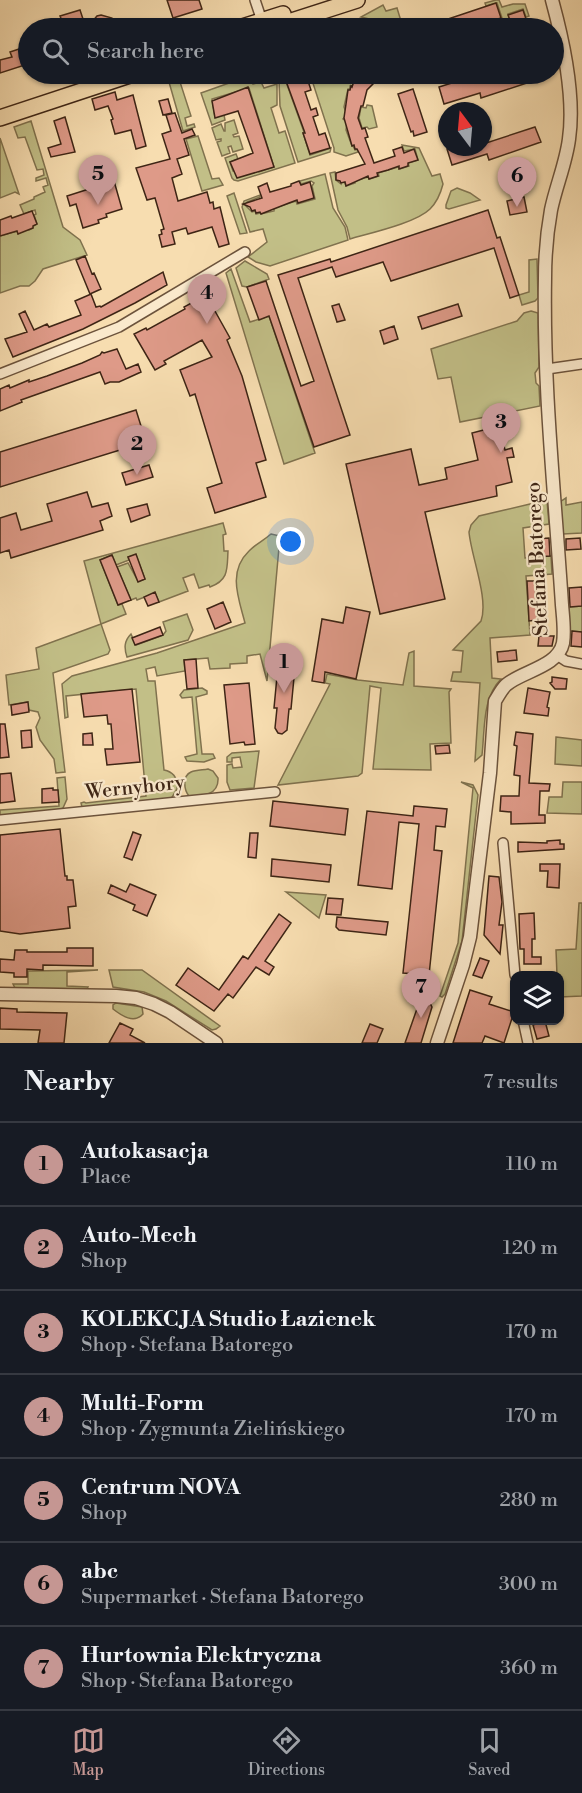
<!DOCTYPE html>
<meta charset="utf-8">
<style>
:root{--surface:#171b24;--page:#20242c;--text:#f1f3f6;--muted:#9ea1a6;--line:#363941;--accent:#c59692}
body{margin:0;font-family:"Libre Bodoni",serif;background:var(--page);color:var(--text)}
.controls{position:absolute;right:18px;bottom:18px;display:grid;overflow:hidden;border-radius:12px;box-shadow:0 2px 4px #0004}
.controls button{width:54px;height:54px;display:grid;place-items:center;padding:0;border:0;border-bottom:2px solid var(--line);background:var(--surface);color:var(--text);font:30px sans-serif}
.compass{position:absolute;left:438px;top:102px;width:54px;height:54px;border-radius:50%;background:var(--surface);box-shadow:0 2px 4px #0004;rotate:344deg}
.you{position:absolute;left:291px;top:542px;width:21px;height:21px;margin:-15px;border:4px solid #fff;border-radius:50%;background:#1a73e8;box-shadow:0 0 0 9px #1a73e833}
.badge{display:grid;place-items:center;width:39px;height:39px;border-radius:50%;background:var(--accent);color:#111;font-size:20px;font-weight:700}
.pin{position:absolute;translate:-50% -50px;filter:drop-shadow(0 2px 3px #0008)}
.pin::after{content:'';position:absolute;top:32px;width:21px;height:18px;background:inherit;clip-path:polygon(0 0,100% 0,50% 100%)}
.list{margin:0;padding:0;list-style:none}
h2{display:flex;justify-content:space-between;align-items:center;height:78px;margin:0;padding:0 24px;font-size:26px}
h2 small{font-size:20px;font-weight:400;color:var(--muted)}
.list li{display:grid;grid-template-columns:39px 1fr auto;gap:18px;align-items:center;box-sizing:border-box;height:84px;padding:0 24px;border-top:2px solid var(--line)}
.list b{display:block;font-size:22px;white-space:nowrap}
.list p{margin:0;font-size:20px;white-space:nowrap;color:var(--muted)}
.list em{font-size:20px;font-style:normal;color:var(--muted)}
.icon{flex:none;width:33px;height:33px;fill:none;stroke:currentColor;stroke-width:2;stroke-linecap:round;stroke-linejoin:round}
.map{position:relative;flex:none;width:582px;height:1043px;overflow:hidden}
.search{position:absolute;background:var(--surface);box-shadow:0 2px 4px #0004;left:18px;right:18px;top:18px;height:66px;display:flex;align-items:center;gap:15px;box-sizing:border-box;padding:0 21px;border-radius:33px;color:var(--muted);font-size:22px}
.sheet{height:666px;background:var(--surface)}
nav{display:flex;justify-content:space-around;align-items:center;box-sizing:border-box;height:84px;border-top:2px solid var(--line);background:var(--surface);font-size:16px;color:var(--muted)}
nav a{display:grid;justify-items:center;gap:3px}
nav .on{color:var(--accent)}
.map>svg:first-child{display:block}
.green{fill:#c2bf87;stroke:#80724e;stroke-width:1.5}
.building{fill:#de9a88;stroke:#3e2515;stroke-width:1.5}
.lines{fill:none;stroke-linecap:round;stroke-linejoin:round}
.minor-casing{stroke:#6c533c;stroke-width:12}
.tertiary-casing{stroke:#6c533c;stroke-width:15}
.trunk-casing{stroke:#3e2515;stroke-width:18}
.minor{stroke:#fae9cc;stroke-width:9}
.tertiary{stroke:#fae9cc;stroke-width:12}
.trunk{stroke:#f7ddb0;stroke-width:15}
.labels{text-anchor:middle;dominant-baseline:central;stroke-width:4.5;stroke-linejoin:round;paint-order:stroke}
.street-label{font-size:20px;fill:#3e2515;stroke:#fae9cc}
</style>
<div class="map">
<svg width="582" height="1043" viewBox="0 0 582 1043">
<rect width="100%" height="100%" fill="#f7ddb0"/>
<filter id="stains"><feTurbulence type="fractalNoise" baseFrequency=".00333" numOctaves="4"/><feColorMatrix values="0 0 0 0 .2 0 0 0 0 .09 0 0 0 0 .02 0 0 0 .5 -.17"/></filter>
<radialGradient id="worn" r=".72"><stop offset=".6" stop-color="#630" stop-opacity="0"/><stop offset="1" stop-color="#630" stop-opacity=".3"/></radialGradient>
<!-- green -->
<path class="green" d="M 496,0 L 499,0 L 502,7 L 513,4 L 525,4 L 529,16 L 526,17 L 523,9 L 508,14 L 513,28 L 461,28 L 468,26 L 469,28 L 494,18 L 495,20 L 502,18 L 497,3 L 486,6 L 485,3 Z
M 383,5 L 386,11 L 397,8 L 401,21 L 381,28 L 379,27 L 377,21 L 361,17 Z
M 172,74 L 188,74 L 186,79 L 180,82 L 191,116 L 185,118 L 187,126 L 194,124 L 195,127 L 183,131 L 167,75 Z
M 245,74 L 249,74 L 253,84 L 261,82 L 264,88 L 277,84 L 277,105 L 271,108 L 279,133 L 285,131 L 295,163 L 238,181 L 234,180 L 232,178 L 225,158 L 236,154 L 238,159 L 230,162 L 233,171 L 258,171 L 259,172 L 274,167 L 249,88 L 212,99 L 215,117 L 224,115 L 225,120 L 212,125 L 201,93 L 246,77 Z
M 295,74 L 306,74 L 286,82 L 304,132 L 303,133 L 310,155 L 331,148 L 330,152 L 298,162 L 280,106 L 279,80 Z
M 310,74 L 359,74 L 360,75 L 358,78 L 354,78 L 353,86 L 350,86 L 350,89 L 348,89 L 344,107 L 347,115 L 343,119 L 347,122 L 346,130 L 352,146 L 353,146 L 355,150 L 357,149 L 358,152 L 346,156 L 334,152 L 334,148 Z
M 367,105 L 372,106 L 377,127 L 369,129 L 367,127 L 362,128 L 359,118 L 361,107 L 366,108 Z
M 234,120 L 238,133 L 233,135 L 234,137 L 239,136 L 243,149 L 233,152 L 231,146 L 228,147 L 230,153 L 222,156 L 217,142 L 221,141 L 221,139 L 216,140 L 212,128 L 221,124 L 224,131 L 225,131 L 225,123 Z
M 31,121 L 63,227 L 80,240 L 87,255 L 43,269 L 35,281 L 29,286 L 20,286 L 0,293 L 0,236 L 17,231 L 18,234 L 28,228 L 29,230 L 33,228 L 33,226 L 37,224 L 34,215 L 36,214 L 35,210 L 24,214 L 20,205 L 34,199 L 34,197 L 45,192 L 43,187 L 48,185 L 46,178 L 36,181 L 36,178 L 44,175 L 43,169 L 37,170 L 25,137 L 18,138 L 14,127 Z
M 198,136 L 212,179 L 219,178 L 223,185 L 202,191 L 186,139 Z
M 0,138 L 19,194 L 15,192 L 0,198 Z
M 402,145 L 419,148 L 432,176 L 440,174 L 443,184 C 441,192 436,203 430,209 C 416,223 370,233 350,239 L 347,227 L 338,210 L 330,173 L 335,172 L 336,180 L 341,184 L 341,181 L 344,180 L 346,186 L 355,183 L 354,179 L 358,180 L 368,177 L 369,179 L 379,176 L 378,173 L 398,167 L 400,169 L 409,166 L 408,163 L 418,160 L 415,149 L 404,151 Z
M 325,174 L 333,208 L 345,227 L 348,240 L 270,266 L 256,262 L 248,257 L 267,242 L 263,229 L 250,232 L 242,207 L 244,201 L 260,195 L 260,197 L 247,202 L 246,206 L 252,212 L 255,211 L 256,214 L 260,213 L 261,214 L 274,211 L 274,208 L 296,201 L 297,204 L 315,199 L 312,186 L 314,183 L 311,181 L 301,184 L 300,181 Z
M 457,188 L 470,193 L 480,200 L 449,209 L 446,208 L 446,205 L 451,191 Z
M 234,193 L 247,233 L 240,234 L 227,196 Z
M 537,259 L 538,298 L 535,301 L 522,305 L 519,295 L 529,292 L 529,260 Z
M 245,261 L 267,274 L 269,279 L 247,287 L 242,286 L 236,268 Z
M 231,269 L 250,322 L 269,316 L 315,453 L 284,464 L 226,273 Z
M 531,311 L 538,313 L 539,367 L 535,373 L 536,383 L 539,386 L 540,406 L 460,422 L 451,377 L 438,379 L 431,349 L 517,321 L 524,313 Z
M 566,498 L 566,505 L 582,502 L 582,533 L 563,534 L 560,502 Z
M 544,500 L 547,501 L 549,524 L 523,528 L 525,558 L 551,556 L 552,574 L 526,576 L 530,635 L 490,638 L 492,678 L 501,679 C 482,698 485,729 482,755 L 475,761 L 480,683 L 451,681 L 453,672 L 461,672 L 463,651 L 453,650 L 481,621 C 489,599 471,556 469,532 L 471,525 L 479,516 L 530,504 L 540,504 Z
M 223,523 L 226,534 L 223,535 L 224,551 L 228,551 C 227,569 229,580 210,587 L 209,585 L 199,588 L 194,574 L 183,578 L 188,591 L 159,602 L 155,593 L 137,600 L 136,598 L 131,600 L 117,567 L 128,563 L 138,581 L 145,579 L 136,555 L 128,557 L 129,560 L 116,565 L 112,555 L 100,560 L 118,605 L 122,604 L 126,614 L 101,624 L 110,650 L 108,654 L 53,673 L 65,772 L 56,773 L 54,759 L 40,740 L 36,727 L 40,718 L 38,712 L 29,710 L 27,702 L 9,705 L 6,675 L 39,669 L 36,648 L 101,624 L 84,561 Z
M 271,534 L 280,536 L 267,681 L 260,654 L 247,656 L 247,663 L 230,664 L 230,668 L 210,669 L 208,658 L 184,660 L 185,671 L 157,676 L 155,667 L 146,669 L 148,681 L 155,681 L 164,770 C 174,772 178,778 177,789 L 171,799 L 82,807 L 81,803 L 84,802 L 86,803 L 146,796 L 136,689 L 66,696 L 68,717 L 65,718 L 62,684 L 72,676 L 157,653 L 245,623 C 239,599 227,572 249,551 C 257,543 263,541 271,534 Z
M 582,606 L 582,632 L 569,631 L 569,607 Z
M 187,614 L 193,630 L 188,640 L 127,657 C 124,648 124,641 131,634 L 136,645 L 163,635 L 166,631 L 163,622 Z
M 414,651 L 414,686 L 451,689 L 449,692 L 451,743 L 430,744 L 431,770 L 373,769 L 381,688 L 370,686 L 362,773 L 358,776 L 278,785 L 330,684 L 325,683 L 327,674 L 358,680 L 403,685 L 409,653 Z
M 202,688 L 207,691 L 207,694 L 196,697 L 202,754 L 213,754 L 215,758 L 204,762 L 187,761 L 185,757 L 197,754 L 192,697 L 182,698 L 180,695 L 184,690 Z
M 556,737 L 582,740 L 582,766 L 555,764 Z
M 259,751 L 254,788 L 230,790 L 227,782 L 227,765 L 232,764 L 233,768 L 242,767 L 240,757 L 232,758 L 232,762 L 227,762 L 227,757 L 232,753 Z
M 208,769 L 213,771 L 218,778 C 219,795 203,796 189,796 C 184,790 182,776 191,772 C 196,770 203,770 208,769 Z
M 65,777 L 67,799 L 63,808 L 59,810 L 0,816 L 0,810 L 59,806 L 57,778 Z
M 461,782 L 473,785 L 478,795 L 462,941 L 445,994 L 442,997 L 440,996 L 458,943 L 473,788 Z
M 563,782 L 582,782 L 582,814 L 547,813 L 549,797 L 562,797 Z
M 286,892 L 326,895 L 319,918 Z
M 579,903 L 582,903 L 582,996 L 560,997 L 560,975 L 557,975 L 556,950 L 576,949 Z
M 98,970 L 67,972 L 67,986 L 88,987 L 87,989 L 15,988 L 13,984 L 28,984 L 28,971 Z
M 109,970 L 142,970 L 220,1026 L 216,1029 L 212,1030 L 166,1001 L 144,992 L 113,987 Z
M 116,1003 L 142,1007 L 143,1014 C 134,1024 122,1016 113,1009 L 113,1005 Z"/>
<!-- building -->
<path class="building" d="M 167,0 L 199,0 L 202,9 L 173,18 Z
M 496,3 L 501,18 L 469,28 L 469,26 L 460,28 L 424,28 L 424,27 Z
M 80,10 L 86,28 L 65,28 L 60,16 Z
M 523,10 L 529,28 L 513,28 L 508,15 Z
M 101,15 L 112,18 L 115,28 L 87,28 L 97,16 Z
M 28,46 L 28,64 L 0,73 L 0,60 L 12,57 L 10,52 Z
M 363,74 L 383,74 L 367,90 L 363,106 L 361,106 L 358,118 L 362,129 L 365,128 L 368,137 L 365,138 L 374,163 L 395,156 L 393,150 L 402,147 L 404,153 L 414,149 L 418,160 L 408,163 L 408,166 L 399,169 L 399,166 L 388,170 L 377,173 L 378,176 L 369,179 L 368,176 L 346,186 L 345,182 L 341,183 L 340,181 L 336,180 L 336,173 L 365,164 L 357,149 L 355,149 L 354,145 L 352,146 L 344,118 L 348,90 L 350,90 L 351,86 L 352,87 L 355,78 L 358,79 Z
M 502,74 L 531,74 L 533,81 L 481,98 L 480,93 L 444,104 L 439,87 L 474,76 L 476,82 Z
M 306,75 L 311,90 L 305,92 L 311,110 L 316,108 L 318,115 L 313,117 L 319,135 L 325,133 L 330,148 L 310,154 L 303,133 L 305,133 L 286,81 Z
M 248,87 L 274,167 L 237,178 L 230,162 L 253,153 L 238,111 L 215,118 L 212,101 Z
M 413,89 L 427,132 L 414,136 L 413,131 L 411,132 L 398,94 Z
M 115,92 L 117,100 L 133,95 L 146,146 L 136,149 L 131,130 L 115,134 L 111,120 L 113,119 L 108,106 L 95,110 L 92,99 Z
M 168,99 L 172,113 L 163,115 L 159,101 Z
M 175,113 L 182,133 L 192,129 L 195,135 L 184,139 L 189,155 L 177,159 L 182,174 L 172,178 L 178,201 L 207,192 L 210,203 L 213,202 L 214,209 L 220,207 L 229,244 L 219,247 L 212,227 L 188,234 L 186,228 L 172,232 L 175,244 L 162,247 L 159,235 L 162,234 L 161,230 L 164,229 L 155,198 L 147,200 L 136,168 L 170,159 L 162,134 L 171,131 L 166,115 Z
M 65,117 L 75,152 L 51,157 L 48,148 L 61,144 L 54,121 Z
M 535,127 L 541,142 L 489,160 L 487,154 L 452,165 L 447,149 L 453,147 L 483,147 L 483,144 Z
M 114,181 L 122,209 L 106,214 L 107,217 L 98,220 L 99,223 L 83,228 L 76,204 L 70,206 L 67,196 Z
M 299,181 L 301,185 L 310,182 L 314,198 L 298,203 L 297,200 L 289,203 L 261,214 L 260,212 L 256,213 L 255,210 L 252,211 L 250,207 L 243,204 L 262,198 L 258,187 L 267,183 L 270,192 L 291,186 L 291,184 Z
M 524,197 L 527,212 L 510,215 L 507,201 Z
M 488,210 L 497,238 L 500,237 L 519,295 L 510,298 L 494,248 L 391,281 L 383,262 L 336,277 L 332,267 L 298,278 L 350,435 L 314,447 L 269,316 L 259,320 L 247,287 L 266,281 L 301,386 L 314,381 L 278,275 L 330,259 L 331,262 Z
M 32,211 L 37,224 L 33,226 L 33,228 L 18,234 L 17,231 L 0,236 L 0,220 L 11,216 L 12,218 Z
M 85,256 L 92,274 L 94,273 L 101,289 L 90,294 L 76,260 Z
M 163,272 L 167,285 L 135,303 L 83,329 L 13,357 L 5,339 L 27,332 L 19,314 L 25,311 L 34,330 L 47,324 L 49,327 L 81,315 L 75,301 L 91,294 L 96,307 L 100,306 L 101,307 Z
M 206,295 L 230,338 L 227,340 L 242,376 L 266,460 L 256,463 L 266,497 L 215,513 L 207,488 L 222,483 L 195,394 L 190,396 L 180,370 L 212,357 L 202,340 L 164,361 L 166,364 L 155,370 L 134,334 L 146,328 L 147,330 L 185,309 L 184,307 Z
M 339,304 L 345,320 L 337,322 L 332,306 Z
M 458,304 L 462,316 L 422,329 L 418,317 Z
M 394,326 L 398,339 L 384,344 L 380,331 Z
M 117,349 L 126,369 L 138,364 L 141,372 L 119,382 L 110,382 L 105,384 L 100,372 L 21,400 L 22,402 L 0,411 L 0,389 L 9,385 L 10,388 L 29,380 L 29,382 L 47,376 L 82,363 L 100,355 L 102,352 L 104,353 Z
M 136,410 L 146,442 L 0,487 L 0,452 Z
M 499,426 L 505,450 L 512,448 L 514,457 L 507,458 L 512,482 L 496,486 L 497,496 L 425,512 L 445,599 L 380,614 L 346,464 L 411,449 L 419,485 L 447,479 L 445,468 L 478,460 L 472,433 Z
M 149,465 L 153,477 L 126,485 L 122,473 Z
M 87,492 L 92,507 L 108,503 L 112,516 L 100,521 L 103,530 L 11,558 L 9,550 L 0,553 L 0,518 L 16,513 L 21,530 L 52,521 L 47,504 Z
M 147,504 L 150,515 L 131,522 L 127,509 Z
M 549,538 L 550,556 L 536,557 L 535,539 Z
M 580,538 L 581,549 L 566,550 L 566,539 Z
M 136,554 L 145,579 L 138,582 L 128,557 Z
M 112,555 L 131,600 L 118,605 L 100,560 Z
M 527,581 L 535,581 L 537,620 L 529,621 Z
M 582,587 L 582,606 L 570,607 L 569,588 Z
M 155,592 L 159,602 L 148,606 L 144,597 Z
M 223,602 L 231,622 L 215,629 L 207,609 Z
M 346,607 L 370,612 L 356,679 L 325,672 L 324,683 L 312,681 L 322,619 L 343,623 Z
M 160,627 L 163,635 L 135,645 L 132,638 Z
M 572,631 L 582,632 L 582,647 L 571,646 Z
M 539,636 L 554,636 L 552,646 L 538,646 Z
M 516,650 L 517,660 L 498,662 L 497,652 Z
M 196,659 L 198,688 L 187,689 L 184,660 Z
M 278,666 L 295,667 L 291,709 L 289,709 L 287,730 L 282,734 L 278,733 L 275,728 L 277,708 L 274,708 Z
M 552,677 L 567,679 L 566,689 L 555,689 L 550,683 L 552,682 Z
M 249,683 L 255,744 L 245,745 L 244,742 L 230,744 L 224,685 Z
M 528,688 L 550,692 L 547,707 L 549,708 L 548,716 L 524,713 Z
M 132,689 L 140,762 L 107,765 L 105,749 L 113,749 L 111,724 L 108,724 L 107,715 L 84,717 L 81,694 Z
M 28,702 L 29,712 L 12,715 L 11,705 Z
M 0,724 L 5,724 L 9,757 L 0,758 Z
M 31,730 L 32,747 L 22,748 L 21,731 Z
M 516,732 L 533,734 L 529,783 L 550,784 L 549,791 L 540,791 L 539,815 L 545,815 L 545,823 L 511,824 L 511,812 L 500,811 L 501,796 L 519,796 L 520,776 L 514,775 L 517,746 L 514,745 Z
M 92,733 L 93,745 L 83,745 L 83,734 Z
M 449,745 L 450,753 L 436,754 L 435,746 Z
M 11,773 L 15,801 L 0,803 L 0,774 Z
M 53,788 L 53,790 L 58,790 L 59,802 L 42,803 L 42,789 Z
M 273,801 L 348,809 L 345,835 L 270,826 Z
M 414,806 L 447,809 L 445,827 L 436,826 L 434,850 L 442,851 L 429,975 L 403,973 L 419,824 L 399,822 L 392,889 L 358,885 L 367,811 L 413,816 Z
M 60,829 L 65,876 L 67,876 L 67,880 L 73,880 L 76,906 L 68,907 L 70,928 L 20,934 L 0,931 L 0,835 Z
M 133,832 L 141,835 L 132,860 L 124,857 Z
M 250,833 L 258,833 L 256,858 L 248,857 Z
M 560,840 L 560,844 L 564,844 L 564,849 L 518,852 L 518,842 L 547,843 L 547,841 Z
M 272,859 L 331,865 L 329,882 L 271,876 Z
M 540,864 L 560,864 L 559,888 L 547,887 L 548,871 L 540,871 Z
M 489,876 L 499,877 L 502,902 L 499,925 L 503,925 L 500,954 L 484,935 Z
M 130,884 L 156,895 L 147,916 L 133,910 L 135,905 L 108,893 L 111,885 L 126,892 Z
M 328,898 L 343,899 L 341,915 L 326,914 Z
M 534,913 L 535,939 L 532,939 L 532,957 L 541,957 L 541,964 L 524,964 L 524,949 L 520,949 L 519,914 Z
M 279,914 L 291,923 L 265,961 L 274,967 L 269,975 L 256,967 L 233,998 L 228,994 L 214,1011 L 176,985 L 188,968 L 219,990 L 243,956 L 248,959 Z
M 337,917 L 388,922 L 386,935 L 339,930 L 336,927 Z
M 67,948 L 93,948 L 93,966 L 43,965 L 43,970 L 27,969 L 27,977 L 14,977 L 14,973 L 0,972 L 0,959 L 14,960 L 15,950 L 27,950 L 27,952 L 67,952 Z
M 480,958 L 489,961 L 482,978 L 473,975 Z
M 470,990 L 492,997 L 489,1004 L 514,1012 L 504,1043 L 485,1036 L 482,1043 L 453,1043 Z
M 428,999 L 432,1007 L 421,1043 L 405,1043 L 419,1003 Z
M 0,1008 L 17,1009 L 17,1012 L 67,1013 L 64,1043 L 38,1043 L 40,1030 L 0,1029 Z
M 545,1021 L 549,1036 L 537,1039 L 533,1025 Z
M 120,1023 L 133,1029 L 130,1035 L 145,1043 L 109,1043 Z
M 370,1024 L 383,1029 L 377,1043 L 362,1043 Z"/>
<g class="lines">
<defs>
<path id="minor" d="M 255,0 L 262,21
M 547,369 L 582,364
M 0,374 L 119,327 L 245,252
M 557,655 L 566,661 L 582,664
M 0,820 L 275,792
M 503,843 L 515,975
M 523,1020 L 528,1043"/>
<path id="tertiary" d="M 0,994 L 116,996 L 136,998 L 154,1004 L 170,1012 L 216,1043
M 437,1043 L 463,965 L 470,937 L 490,773 L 495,701 C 499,695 501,690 506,685 C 522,671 558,667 563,643 C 565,631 563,617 562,605 C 555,496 543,387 545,278 C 545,255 547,232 551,210 C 556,186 566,163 569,139 C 575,98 563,40 552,0"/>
<path id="trunk" d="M 239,28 L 283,14
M 270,28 L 357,0
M 0,118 L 133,74"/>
</defs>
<!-- minor casing -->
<use href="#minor" class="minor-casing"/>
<!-- tertiary casing -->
<use href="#tertiary" class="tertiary-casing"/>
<!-- trunk casing -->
<use href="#trunk" class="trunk-casing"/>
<!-- minor -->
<use href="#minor" class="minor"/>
<!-- tertiary -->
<use href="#tertiary" class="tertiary"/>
<!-- trunk -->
<use href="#trunk" class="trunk"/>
</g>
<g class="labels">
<!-- street labels -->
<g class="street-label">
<text transform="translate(538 559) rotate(-93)">Stefana Batorego</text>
<text transform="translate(135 788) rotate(-6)">Wernyhory</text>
</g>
</g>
<rect width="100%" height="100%" filter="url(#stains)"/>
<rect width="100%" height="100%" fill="url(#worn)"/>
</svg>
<div class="controls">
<button><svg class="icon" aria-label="layers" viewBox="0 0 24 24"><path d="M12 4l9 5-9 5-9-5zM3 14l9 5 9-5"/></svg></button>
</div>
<svg class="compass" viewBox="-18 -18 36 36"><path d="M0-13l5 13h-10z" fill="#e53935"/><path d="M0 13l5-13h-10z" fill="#9ea1a6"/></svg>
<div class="you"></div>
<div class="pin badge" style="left:284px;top:693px">1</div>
<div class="pin badge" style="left:137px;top:475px">2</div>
<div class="pin badge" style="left:501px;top:453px">3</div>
<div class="pin badge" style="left:207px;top:324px">4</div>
<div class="pin badge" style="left:98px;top:205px">5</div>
<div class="pin badge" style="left:517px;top:207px">6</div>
<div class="pin badge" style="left:421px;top:1018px">7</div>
<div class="search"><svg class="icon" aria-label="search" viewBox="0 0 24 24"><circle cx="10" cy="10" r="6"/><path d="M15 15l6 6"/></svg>Search here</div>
</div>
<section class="sheet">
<h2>Nearby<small>7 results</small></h2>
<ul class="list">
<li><span class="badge">1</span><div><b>Autokasacja</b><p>Place</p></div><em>110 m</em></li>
<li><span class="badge">2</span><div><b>Auto-Mech</b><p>Shop</p></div><em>120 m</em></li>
<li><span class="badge">3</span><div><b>KOLEKCJA Studio Łazienek</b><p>Shop · Stefana Batorego</p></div><em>170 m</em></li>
<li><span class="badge">4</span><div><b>Multi-Form</b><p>Shop · Zygmunta Zielińskiego</p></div><em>170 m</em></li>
<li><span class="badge">5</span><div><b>Centrum NOVA</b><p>Shop</p></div><em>280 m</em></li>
<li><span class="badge">6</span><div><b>abc</b><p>Supermarket · Stefana Batorego</p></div><em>300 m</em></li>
<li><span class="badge">7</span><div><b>Hurtownia Elektryczna</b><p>Shop · Stefana Batorego</p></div><em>360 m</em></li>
</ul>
</section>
<nav>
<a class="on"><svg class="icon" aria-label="map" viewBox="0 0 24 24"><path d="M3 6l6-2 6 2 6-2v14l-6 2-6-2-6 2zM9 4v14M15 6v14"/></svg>Map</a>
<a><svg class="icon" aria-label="directions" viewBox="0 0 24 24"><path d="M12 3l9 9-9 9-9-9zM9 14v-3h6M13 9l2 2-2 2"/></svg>Directions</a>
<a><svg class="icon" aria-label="saved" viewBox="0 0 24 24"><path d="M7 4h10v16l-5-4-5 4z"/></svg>Saved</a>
</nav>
